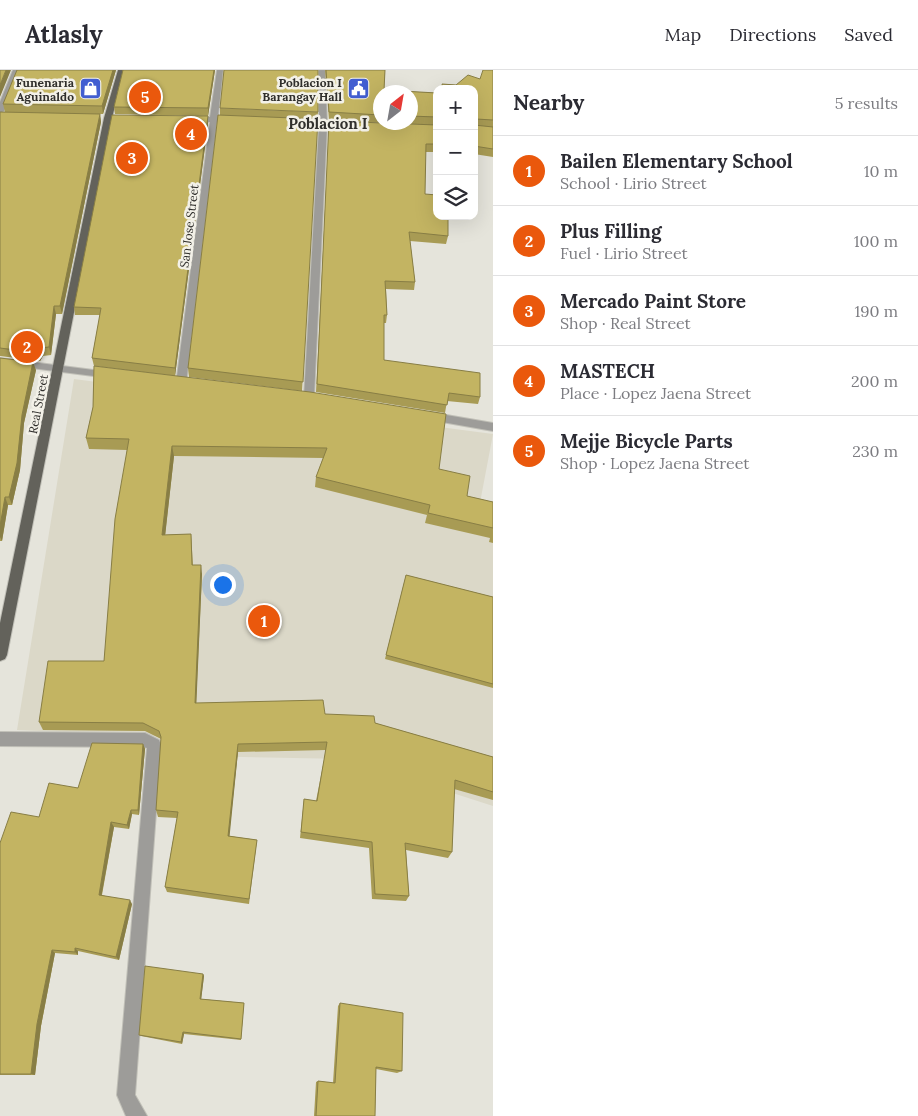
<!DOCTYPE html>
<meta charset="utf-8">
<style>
:root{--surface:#fff;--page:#f7f7f7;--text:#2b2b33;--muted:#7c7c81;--line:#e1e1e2;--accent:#ea580c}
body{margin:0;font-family:Lora,serif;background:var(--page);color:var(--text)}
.controls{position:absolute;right:15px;top:15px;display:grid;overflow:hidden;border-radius:10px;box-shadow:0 5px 20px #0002}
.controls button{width:45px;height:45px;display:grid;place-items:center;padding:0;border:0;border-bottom:1px solid var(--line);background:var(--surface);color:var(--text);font:25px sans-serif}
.compass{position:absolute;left:373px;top:15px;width:45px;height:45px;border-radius:50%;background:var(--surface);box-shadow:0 5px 20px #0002;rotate:31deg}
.you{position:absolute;left:222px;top:514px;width:18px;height:18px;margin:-12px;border:4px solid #fff;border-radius:50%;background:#1a73e8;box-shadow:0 0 0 8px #1a73e833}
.badge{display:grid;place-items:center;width:32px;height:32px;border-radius:50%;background:var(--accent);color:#fff;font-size:16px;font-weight:700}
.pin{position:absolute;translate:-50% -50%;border:2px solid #fff;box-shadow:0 1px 5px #0006}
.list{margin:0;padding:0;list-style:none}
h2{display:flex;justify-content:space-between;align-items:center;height:65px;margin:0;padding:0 20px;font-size:21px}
h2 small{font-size:16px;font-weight:400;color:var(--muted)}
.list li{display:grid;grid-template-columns:32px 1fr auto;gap:15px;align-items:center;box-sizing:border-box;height:70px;padding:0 20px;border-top:1px solid var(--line)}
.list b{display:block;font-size:19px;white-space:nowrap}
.list p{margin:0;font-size:16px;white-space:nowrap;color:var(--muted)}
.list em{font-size:16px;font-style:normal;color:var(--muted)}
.icon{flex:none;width:28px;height:28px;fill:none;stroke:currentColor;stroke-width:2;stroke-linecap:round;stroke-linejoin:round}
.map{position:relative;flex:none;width:493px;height:1046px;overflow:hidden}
header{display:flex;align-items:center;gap:30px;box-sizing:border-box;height:70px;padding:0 25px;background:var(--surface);border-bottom:1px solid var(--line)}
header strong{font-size:24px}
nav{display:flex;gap:28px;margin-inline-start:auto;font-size:18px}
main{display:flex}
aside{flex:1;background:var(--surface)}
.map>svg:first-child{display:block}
.built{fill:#dbd8c8}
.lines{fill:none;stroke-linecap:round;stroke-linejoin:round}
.minor-casing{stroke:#c1c0b8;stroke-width:2}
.major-casing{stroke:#c1c0b8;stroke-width:2}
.minor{fill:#9d9c99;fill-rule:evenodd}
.major{fill:#63625b;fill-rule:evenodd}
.wall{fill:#a89b54;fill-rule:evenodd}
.shaded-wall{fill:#887e45}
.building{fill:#c3b462;stroke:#887e45}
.labels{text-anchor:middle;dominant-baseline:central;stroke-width:5;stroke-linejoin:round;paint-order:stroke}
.far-poi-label{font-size:12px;font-weight:bold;fill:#302f2c;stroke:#f3f1e8;text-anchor:end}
.far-street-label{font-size:12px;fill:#302f2c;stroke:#f3f1e8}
.far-quarter-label{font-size:15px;font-weight:bold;fill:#302f2c;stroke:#f3f1e8}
</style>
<header>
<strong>Atlasly</strong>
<nav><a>Map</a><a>Directions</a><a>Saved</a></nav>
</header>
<main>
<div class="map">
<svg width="493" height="1046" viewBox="0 0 493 1046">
<rect width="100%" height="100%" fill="#e5e4db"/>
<!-- built -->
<path class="built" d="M 74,309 L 493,364 L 479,438 L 493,441 L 493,736 L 347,689 L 192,686 L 182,667 L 17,660 Z"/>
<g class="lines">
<defs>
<path id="minor" d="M 13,0 L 19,0 L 4,41 L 0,43 L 0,32 Z
M 217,0 L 223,0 L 218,47 L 235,48 L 239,50 L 235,52 L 217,52 L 186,314 L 181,317 L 176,314 L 210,52 L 192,51 L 188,49 L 192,47 L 210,47 Z
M 319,0 L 325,0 L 327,52 L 345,53 L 349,55 L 345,57 L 327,56 L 314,327 L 309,331 L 304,327 L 319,56 L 302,55 L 298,53 L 302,51 L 319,52 Z
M 0,288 L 109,302 L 114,305 L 109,308 L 0,294 Z
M 429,342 L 493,353 L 493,361 L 425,349 L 424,346 Z
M 0,662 L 145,663 L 159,670 L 161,675 L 135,1025 L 147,1046 L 126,1046 L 117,1025 L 147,678 L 143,677 L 0,676 Z"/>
<path id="major" d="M 118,0 L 124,0 L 112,48 L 7,585 L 5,589 L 0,591 L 0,553 L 104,48 Z"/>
</defs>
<!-- minor casing -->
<use href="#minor" class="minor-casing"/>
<!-- major casing -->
<use href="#major" class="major-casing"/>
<!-- minor -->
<use href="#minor" class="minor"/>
<!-- major -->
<use href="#major" class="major"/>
</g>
<!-- wall -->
<path class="wall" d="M 17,0 L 116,0 L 103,44 L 100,44 L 101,52 L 62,244 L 56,244 L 51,285 L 43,286 L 40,291 L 0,286 L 0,42 L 5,42 L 3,34 Z
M 123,0 L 215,0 L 208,46 L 115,44 L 114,37 Z
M 325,0 L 385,0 L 384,20 L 437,23 L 437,79 L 436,82 L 425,82 L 425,124 L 448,166 L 446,174 L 410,171 L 415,212 L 414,220 L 386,219 L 387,245 L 386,253 L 384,253 L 384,290 L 480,327 L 478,334 L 447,331 L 445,343 L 316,322 L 329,59 L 425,55 L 329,50 ZM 380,22 L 410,22 L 410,52 L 380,52 Z
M 493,0 L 493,87 L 474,84 L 474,19 L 442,19 L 442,14 L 456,15 L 480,9 Z
M 220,38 L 318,42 L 302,321 L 189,307 L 188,298 L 220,45 Z
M 208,46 L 208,54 L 175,306 L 94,296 L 92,288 L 100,245 L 75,245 L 74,237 Z
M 0,288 L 36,300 L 24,353 L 20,400 L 12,435 L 8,435 L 2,471 L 0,471 Z
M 94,296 L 439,399 L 467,426 L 493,432 L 493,473 L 489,472 L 490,468 L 425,453 L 427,445 L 315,417 L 316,407 L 323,388 L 174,386 L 165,465 L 191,464 L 193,495 L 202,504 L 196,633 L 325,644 L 375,653 L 493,687 L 493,730 L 454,719 L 452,782 L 448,788 L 406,780 L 409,826 L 406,831 L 372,829 L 369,778 L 300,768 L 304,729 L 316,731 L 326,680 L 238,682 L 229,766 L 257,770 L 249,834 L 167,822 L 165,817 L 177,748 L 158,747 L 156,740 L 161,669 L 145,661 L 43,660 L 39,652 L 104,591 L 127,380 L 89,379 L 86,368 L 93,337 Z
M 406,505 L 493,527 L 493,618 L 385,589 Z
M 143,674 L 145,679 L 139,745 L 132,744 L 129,759 L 114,757 L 102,825 L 132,834 L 119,890 L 78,881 L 78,885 L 55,883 L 41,956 L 35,1005 L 0,1005 L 0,773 L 39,747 L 78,718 Z
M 203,904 L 204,906 L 201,929 L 244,933 L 241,970 L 184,964 L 182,974 L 141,966 L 139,965 Z
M 340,933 L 402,1001 L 397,1003 L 376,999 L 375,1046 L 314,1046 L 316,1012 L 318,1011 L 333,1013 L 338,936 Z"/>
<!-- shaded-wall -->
<path class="shaded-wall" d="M 6,0 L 11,0 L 0,27 L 0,15 Z
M 113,0 L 116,0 L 103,44 L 102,36 Z
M 214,0 L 215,0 L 208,46 L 208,38 Z
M 100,44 L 101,52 L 62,244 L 60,236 Z
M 208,46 L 208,54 L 175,306 L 175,298 Z
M 54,236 L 56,244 L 51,285 L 49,277 Z
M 40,278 L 43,286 L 40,291 L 38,283 Z
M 33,292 L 36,300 L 24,353 L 20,400 L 12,435 L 9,427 L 22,345 Z
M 172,376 L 174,386 L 164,476 L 162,465 Z
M 5,427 L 8,435 L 2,471 L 0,467 L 0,456 Z
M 201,495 L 202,504 L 196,642 L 195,633 Z
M 143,674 L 145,679 L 139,745 L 138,740 Z
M 238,674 L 238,682 L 229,772 L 228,766 Z
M 131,740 L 132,744 L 129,759 L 127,755 Z
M 111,752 L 114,757 L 101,828 L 99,825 Z
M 130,830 L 132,834 L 119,890 L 116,887 Z
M 75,878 L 78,881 L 78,885 L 75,882 Z
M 52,880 L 55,883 L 41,956 L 35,1005 L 31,1004 L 37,954 Z
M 203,904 L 204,906 L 201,931 L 200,929 Z
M 183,962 L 184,964 L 182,974 L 181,972 Z"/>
<!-- building -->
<path class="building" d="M 0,0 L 6,0 L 0,15 Z
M 17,0 L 113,0 L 102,36 L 3,34 Z
M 123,0 L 214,0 L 208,38 L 114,37 Z
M 224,0 L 318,0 L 318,42 L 220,38 Z
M 326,0 L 385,0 L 384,20 L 437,23 L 437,47 L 410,46 L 410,22 L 380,22 L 380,45 L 329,42 Z
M 483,0 L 493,0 L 493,50 L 476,49 L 474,54 L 474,19 L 443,19 L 442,14 L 456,15 L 468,5 L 480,9 Z
M 0,42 L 100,44 L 60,236 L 54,236 L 49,277 L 40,278 L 38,283 L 0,278 Z
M 112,45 L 208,46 L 175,298 L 92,288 L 101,238 L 74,237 Z
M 218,45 L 318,49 L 303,312 L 188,298 Z
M 329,51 L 437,55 L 437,74 L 426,74 L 425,124 L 437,125 L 437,146 L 448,146 L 448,166 L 409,162 L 415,212 L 385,211 L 387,245 L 384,245 L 384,290 L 480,303 L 480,327 L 449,323 L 447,335 L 317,314 Z
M 474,55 L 493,57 L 493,79 L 474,76 Z
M 0,288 L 33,292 L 22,345 L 17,393 L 9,427 L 5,427 L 0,456 Z
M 94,296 L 310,322 L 446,344 L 439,399 L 470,406 L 467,426 L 493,432 L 493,458 L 428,443 L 430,435 L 316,407 L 327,378 L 172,376 L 162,465 L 191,464 L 192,495 L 201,495 L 195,633 L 323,630 L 325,644 L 374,646 L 375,653 L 493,687 L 493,722 L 455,710 L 452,782 L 405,773 L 409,826 L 375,824 L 372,772 L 301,762 L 304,729 L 317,731 L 327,672 L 238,674 L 228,766 L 257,770 L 249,829 L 165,817 L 178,742 L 156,740 L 161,667 L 159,661 L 143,653 L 39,652 L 48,591 L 104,591 L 115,449 L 129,369 L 86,368 L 93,337 Z
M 406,505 L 493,527 L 493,614 L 386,585 Z
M 92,673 L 143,674 L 138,740 L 131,740 L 127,755 L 111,752 L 99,825 L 130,830 L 116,887 L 75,878 L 75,882 L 52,880 L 37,954 L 31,1004 L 0,1004 L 0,773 L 11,742 L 39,747 L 49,713 L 78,718 Z
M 145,896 L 203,904 L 200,929 L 244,933 L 241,969 L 183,962 L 181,972 L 139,965 Z
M 340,933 L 403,943 L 402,1001 L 376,997 L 375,1046 L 316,1046 L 318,1011 L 335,1013 Z"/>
<!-- icons -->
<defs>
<symbol id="shop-square" viewBox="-11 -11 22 22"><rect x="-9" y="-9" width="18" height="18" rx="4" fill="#425ed1" stroke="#f3f1e8"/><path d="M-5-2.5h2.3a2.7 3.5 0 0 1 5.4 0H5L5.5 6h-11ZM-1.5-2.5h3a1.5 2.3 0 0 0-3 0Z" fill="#fff"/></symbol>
<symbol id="civic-square" viewBox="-11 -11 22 22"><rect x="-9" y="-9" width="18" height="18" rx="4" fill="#425ed1" stroke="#f3f1e8"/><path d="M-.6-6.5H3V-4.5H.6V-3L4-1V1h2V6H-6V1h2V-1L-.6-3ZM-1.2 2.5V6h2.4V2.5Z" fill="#fff"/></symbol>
</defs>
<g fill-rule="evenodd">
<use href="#shop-square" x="78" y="6" width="25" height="25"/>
<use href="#civic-square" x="346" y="6" width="25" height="25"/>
</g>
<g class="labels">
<!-- far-poi labels -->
<g class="far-poi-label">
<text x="74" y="12">Funenaria<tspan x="74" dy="14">Aguinaldo</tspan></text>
<text x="342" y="12">Poblacion I<tspan x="342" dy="14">Barangay Hall</tspan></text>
</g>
<!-- far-street labels -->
<g class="far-street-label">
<text transform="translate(189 156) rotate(-83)">San Jose Street</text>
<text transform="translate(38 334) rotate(-79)">Real Street</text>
</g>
<!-- far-quarter labels -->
<g class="far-quarter-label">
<text x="328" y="53">Poblacion I</text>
</g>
</g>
</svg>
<div class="controls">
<button>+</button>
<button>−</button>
<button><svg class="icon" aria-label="layers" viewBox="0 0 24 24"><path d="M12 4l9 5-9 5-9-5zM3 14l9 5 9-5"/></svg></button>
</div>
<svg class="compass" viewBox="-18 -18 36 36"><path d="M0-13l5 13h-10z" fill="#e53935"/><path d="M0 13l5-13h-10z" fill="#7c7c81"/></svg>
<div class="you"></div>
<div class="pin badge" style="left:264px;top:551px">1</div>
<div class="pin badge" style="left:27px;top:277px">2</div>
<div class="pin badge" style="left:132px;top:88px">3</div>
<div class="pin badge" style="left:191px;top:64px">4</div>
<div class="pin badge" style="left:145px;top:27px">5</div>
</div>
<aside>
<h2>Nearby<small>5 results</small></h2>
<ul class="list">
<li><span class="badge">1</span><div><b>Bailen Elementary School</b><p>School · Lirio Street</p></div><em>10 m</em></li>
<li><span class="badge">2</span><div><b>Plus Filling</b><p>Fuel · Lirio Street</p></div><em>100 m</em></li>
<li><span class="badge">3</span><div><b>Mercado Paint Store</b><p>Shop · Real Street</p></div><em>190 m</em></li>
<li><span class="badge">4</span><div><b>MASTECH</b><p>Place · Lopez Jaena Street</p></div><em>200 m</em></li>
<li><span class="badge">5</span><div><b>Mejje Bicycle Parts</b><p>Shop · Lopez Jaena Street</p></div><em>230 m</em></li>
</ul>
</aside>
</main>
